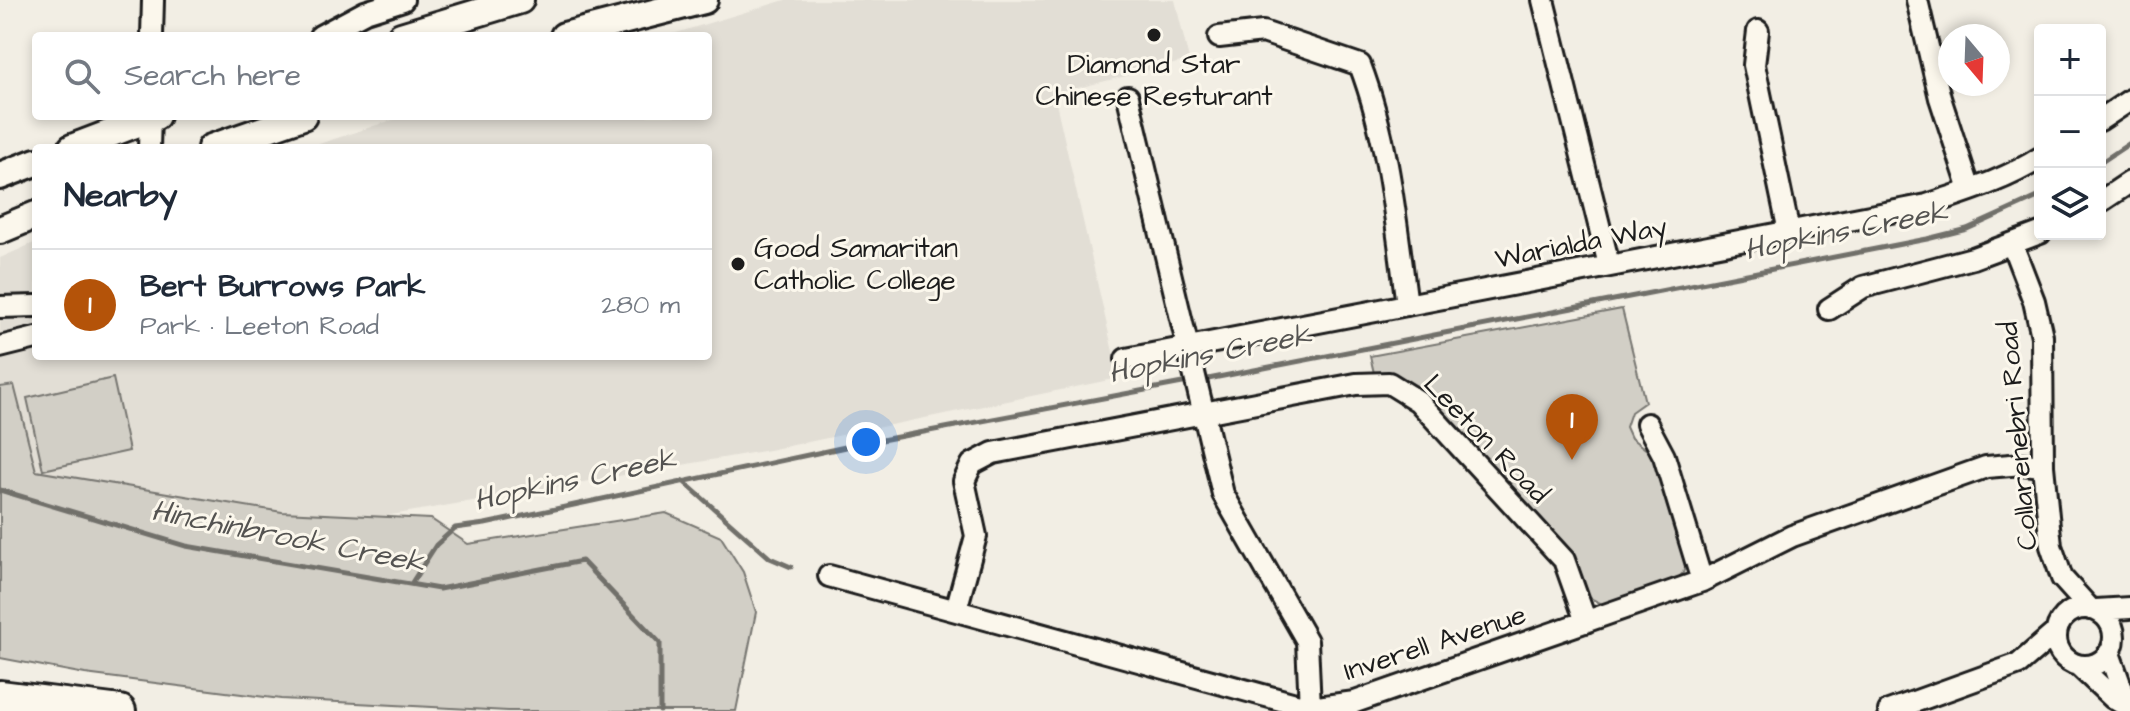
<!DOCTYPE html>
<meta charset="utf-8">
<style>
:root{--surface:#fff;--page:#f6f6f7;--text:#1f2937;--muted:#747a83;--line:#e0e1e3;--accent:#b45309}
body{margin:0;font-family:"Architects Daughter",sans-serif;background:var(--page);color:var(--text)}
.controls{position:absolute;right:24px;top:24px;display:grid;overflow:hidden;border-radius:8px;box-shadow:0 4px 12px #0003}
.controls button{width:72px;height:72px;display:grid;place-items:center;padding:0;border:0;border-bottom:2px solid var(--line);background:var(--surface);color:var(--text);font:40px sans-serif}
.compass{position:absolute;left:1938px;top:24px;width:72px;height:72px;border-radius:50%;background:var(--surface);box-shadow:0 4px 12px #0003;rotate:161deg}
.you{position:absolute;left:866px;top:442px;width:28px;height:28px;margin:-20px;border:6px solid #fff;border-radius:50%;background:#1a73e8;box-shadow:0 0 0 12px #1a73e833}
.badge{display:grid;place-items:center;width:52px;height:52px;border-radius:50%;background:var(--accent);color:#fff;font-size:26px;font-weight:700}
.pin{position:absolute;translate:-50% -66px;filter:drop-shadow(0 2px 4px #0008)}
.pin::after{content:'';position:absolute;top:42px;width:28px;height:24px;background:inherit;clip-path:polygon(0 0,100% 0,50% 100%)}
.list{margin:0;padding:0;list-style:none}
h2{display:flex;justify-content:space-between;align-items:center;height:104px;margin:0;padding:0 32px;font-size:34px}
h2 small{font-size:26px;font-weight:400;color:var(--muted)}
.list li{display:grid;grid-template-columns:52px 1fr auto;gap:24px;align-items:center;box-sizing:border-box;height:112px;padding:0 32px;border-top:2px solid var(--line)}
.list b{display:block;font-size:30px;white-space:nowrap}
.list p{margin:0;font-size:26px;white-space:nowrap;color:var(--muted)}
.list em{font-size:26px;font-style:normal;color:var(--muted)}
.icon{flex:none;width:44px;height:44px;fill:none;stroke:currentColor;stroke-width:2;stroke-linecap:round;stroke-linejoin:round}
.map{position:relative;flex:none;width:2130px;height:711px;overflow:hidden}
.search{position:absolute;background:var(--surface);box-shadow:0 4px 12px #0003;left:32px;top:32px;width:680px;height:88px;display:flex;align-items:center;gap:20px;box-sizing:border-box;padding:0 28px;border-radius:8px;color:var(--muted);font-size:30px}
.panel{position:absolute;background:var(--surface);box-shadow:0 4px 12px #0003;left:32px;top:144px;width:680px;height:216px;border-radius:8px}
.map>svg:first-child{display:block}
.built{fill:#e2ded5}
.green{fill:#d2cfc6;stroke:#777671;stroke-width:2}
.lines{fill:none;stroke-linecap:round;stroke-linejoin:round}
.stream{stroke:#716f6b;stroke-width:5}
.minor-casing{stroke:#1c1c1c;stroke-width:26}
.major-casing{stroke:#1c1c1c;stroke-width:32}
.highway-casing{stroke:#1c1c1c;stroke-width:36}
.minor{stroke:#fbf7ec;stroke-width:20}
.major{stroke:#fbf7ec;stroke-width:26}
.highway{stroke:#fbf7ec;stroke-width:30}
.poi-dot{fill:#1c1c1c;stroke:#fbf7ec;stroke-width:3}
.labels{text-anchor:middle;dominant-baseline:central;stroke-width:6;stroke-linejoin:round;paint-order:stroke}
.poi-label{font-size:28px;fill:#1c1c1c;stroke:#fbf7ec}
.street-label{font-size:28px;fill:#1c1c1c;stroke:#fbf7ec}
.water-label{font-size:30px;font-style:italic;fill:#545351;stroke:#fbf7ec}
</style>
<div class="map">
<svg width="2130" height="711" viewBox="0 0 2130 711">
<rect width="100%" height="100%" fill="#f2eee4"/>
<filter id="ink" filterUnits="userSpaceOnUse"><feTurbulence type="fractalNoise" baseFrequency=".0125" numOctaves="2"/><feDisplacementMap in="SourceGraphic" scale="16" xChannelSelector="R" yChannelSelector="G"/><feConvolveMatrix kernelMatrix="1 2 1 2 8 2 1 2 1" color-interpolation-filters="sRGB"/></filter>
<g filter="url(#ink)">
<!-- built -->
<path class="built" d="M 785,0 L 1175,0 L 1189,60 L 1054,94 L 1119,378 L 769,450 L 374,518 L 282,512 L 35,471 L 14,385 L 0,387 L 0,258 L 36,242 L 36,356 L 708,356 L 708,148 L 307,148 L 404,116 L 708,116 L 708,36 L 666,36 Z"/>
<!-- green -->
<path class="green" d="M 1622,309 L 1645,402 L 1631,412 L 1626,427 L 1631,438 L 1655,456 L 1688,558 L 1683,573 L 1677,579 L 1609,604 L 1602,604 L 1588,597 L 1568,551 L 1425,392 L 1397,376 L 1374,373 L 1370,356 Z
M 113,378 L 129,451 L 43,470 L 27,398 Z
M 14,385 L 36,471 L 282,512 L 431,519 L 468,544 L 666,513 L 721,537 L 743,572 L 756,612 L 736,711 L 508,711 L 281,699 L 85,674 L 0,658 L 0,387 Z"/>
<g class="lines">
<!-- stream -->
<path class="stream" d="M 2100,163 L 2130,143
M 1203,380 L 1927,239 L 1967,229 L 2040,196
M 683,481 L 770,558 L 791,567
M 0,490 L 186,546 L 439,589 L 582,561 L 660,643 L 660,711
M 411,584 L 436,545 L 455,528 L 485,524 L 850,446 L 1193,381"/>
<defs>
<path id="minor" d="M 1543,0 L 1609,265
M 1917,0 L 1940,98 L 1970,190
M 1758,31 L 1754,65 L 1789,232
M 152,36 L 153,0
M 320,36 L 365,12 L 403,0
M 1219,37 L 1263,32 L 1360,65 C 1389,141 1396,224 1407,305
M 1128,97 L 1223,494 L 1307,641 L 1310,708
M 2100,120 L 2130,100
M 149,148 L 150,116
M 2100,202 L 2130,182
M 2012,244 L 2034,301 L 2042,336 L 2043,466 L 2051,546 L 2062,578 L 2090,609
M 0,307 L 36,306
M 1829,309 L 1863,287 L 1973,258 L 2040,233
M 0,347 L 36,338
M 1126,359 L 1927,205 C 1965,192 2006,180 2040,158
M 1647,424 L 1664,456 L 1702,581
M 829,576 L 1310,708 L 1355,702 L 1702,581 L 1792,536 L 1986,467 L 2023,464 L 2043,466
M2056 637a29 29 0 1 1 58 0a29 29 0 1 1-58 0Z
M 956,610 L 976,536 L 964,481 L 972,464 L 993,453 L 1356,384 L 1389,383 L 1418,401 L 1564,560 L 1586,622
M 2096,610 L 2130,608
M 2109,653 L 2128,706
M 2079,666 L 2113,698 L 2130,708
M 1889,711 L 2019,664 L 2056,632"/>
<path id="major" d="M 401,36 L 520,0
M 564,36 L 704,0
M 72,148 L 156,116
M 211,148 L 303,116
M 0,176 L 36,162
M 0,230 L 36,215"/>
<path id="highway" d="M 0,696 L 120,711"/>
</defs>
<!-- minor casing -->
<use href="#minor" class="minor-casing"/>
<!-- major casing -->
<use href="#major" class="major-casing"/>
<!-- highway casing -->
<use href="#highway" class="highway-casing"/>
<!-- minor -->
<use href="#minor" class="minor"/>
<!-- major -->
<use href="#major" class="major"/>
<!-- highway -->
<use href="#highway" class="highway"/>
</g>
</g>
<!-- markers -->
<g class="poi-dot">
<circle cx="1154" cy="35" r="8"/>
<circle cx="738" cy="264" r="8"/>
</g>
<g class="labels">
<!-- poi labels -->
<g class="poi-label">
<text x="1154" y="64">Diamond Star<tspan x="1154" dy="32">Chinese Resturant</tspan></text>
<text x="754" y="248" text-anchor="start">Good Samaritan<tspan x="754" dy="32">Catholic College</tspan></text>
</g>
<!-- street labels -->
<g class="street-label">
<text transform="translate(1581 243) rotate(-11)">Warialda Way</text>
<text transform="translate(2018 436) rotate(-95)">Collarenebri Road</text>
<text transform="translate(1486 439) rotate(46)">Leeton Road</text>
<text transform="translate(1435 643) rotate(-18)">Inverell Avenue</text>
</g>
<!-- water labels -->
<g class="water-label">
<text transform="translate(1846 231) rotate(-11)">Hopkins Creek</text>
<text transform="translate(1210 354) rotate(-11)">Hopkins Creek</text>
<text transform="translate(575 480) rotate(-12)">Hopkins Creek</text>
<text transform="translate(288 537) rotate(11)">Hinchinbrook Creek</text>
</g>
</g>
</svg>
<div class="controls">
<button>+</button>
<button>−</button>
<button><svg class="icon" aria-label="layers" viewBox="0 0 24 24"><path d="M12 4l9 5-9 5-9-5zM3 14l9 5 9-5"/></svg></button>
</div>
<svg class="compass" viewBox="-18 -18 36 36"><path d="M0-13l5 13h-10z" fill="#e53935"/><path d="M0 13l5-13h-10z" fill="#747a83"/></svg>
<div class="you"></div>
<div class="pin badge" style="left:1572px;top:460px">1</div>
<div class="search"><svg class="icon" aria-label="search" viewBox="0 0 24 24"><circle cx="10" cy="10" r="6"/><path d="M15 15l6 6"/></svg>Search here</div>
<section class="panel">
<h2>Nearby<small></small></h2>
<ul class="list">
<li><span class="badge">1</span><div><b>Bert Burrows Park</b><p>Park · Leeton Road</p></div><em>280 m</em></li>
</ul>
</section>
</div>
